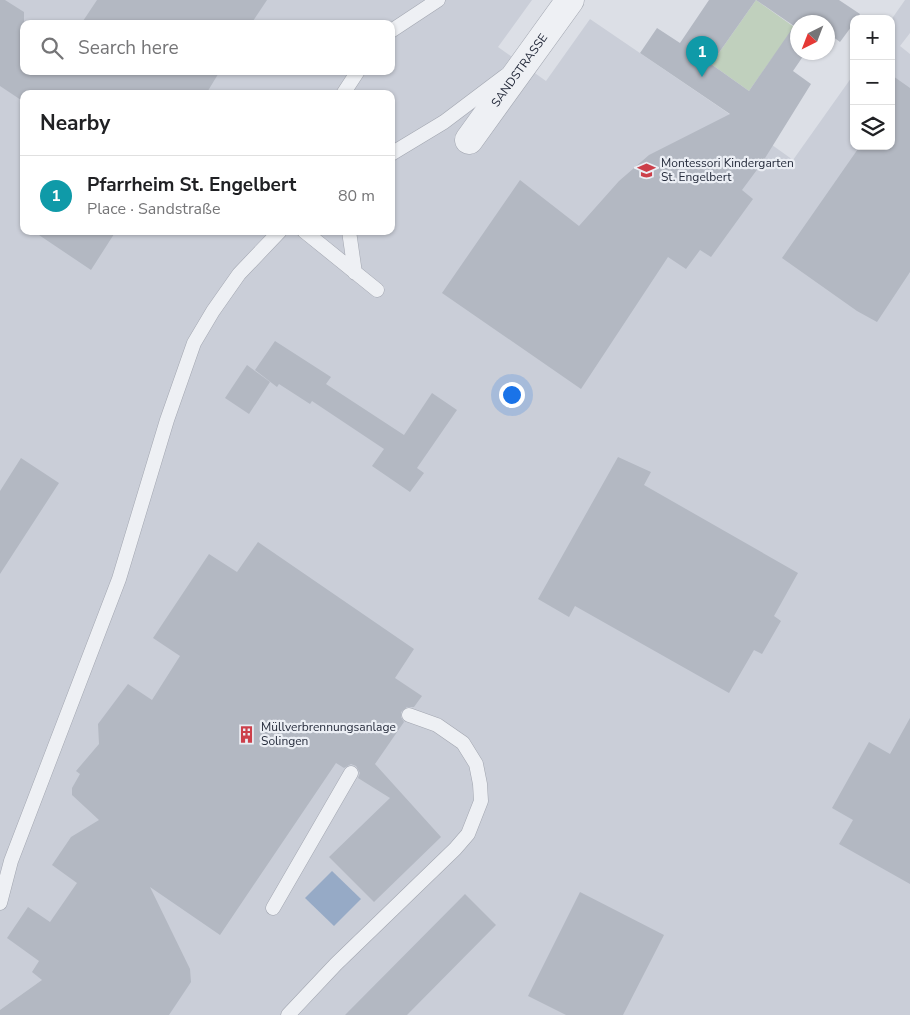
<!DOCTYPE html>
<meta charset="utf-8">
<style>
:root{--surface:#fff;--page:#f6f6f6;--text:#202124;--muted:#757577;--line:#e0e0e0;--accent:#0f766e}
body{margin:0;font-family:"Nunito Sans",sans-serif;background:var(--page);color:var(--text)}
.controls{position:absolute;right:15px;top:15px;display:grid;overflow:hidden;border-radius:10px;box-shadow:0 1px 4px #0004}
.controls button{width:45px;height:45px;display:grid;place-items:center;padding:0;border:0;border-bottom:1px solid var(--line);background:var(--surface);color:var(--text);font:25px sans-serif}
.compass{position:absolute;left:790px;top:15px;width:45px;height:45px;border-radius:50%;background:var(--surface);box-shadow:0 1px 4px #0004;rotate:222deg}
.you{position:absolute;left:511px;top:394px;width:18px;height:18px;margin:-12px;border:4px solid #fff;border-radius:50%;background:#1a73e8;box-shadow:0 0 0 8px #1a73e833}
.badge{display:grid;place-items:center;width:32px;height:32px;border-radius:50%;background:var(--accent);color:#fff;font-size:16px;font-weight:700}
.pin{position:absolute;translate:-50% -41px;filter:drop-shadow(0 1px 2px #0008)}
.pin::after{content:'';position:absolute;top:26px;width:18px;height:15px;background:inherit;clip-path:polygon(0 0,100% 0,50% 100%)}
.list{margin:0;padding:0;list-style:none}
h2{display:flex;justify-content:space-between;align-items:center;height:65px;margin:0;padding:0 20px;font-size:21px}
h2 small{font-size:16px;font-weight:400;color:var(--muted)}
.list li{display:grid;grid-template-columns:32px 1fr auto;gap:15px;align-items:center;box-sizing:border-box;height:80px;padding:0 20px;border-top:1px solid var(--line)}
.list b{display:block;font-size:19px;white-space:nowrap}
.list p{margin:0;font-size:16px;white-space:nowrap;color:var(--muted)}
.list em{font-size:16px;font-style:normal;color:var(--muted)}
.icon{flex:none;width:28px;height:28px;fill:none;stroke:currentColor;stroke-width:2;stroke-linecap:round;stroke-linejoin:round}
.map{position:relative;flex:none;width:910px;height:1015px;overflow:hidden}
.search{position:absolute;background:var(--surface);box-shadow:0 1px 4px #0004;left:20px;top:20px;width:375px;height:55px;display:flex;align-items:center;gap:12px;box-sizing:border-box;padding:0 18px;border-radius:10px;color:var(--muted);font-size:19px}
.panel{position:absolute;background:var(--surface);box-shadow:0 1px 4px #0004;left:20px;top:90px;width:375px;height:145px;border-radius:10px}
.map>svg:first-child{display:block}
.built{fill:#caced8;fill-rule:evenodd}
.green{fill:#c0d0bd}
.water{fill:#96aac6}
.building{fill:#b3b8c2}
.lines{fill:none;stroke-linecap:round;stroke-linejoin:round}
.service-casing{stroke:#a2a6b0;stroke-width:15}
.minor-casing{stroke:#a2a6b0;stroke-width:29}
.service{stroke:#eef0f4;stroke-width:14}
.minor{stroke:#eef0f4;stroke-width:28}
.labels{text-anchor:middle;dominant-baseline:central;stroke-width:4.5;stroke-linejoin:round;paint-order:stroke}
.street-label{font-size:12px;fill:#262c3c;stroke:#ebeef4}
.poi-label{font-size:12px;fill:#262c3c;stroke:#ebeef4;text-anchor:start}
</style>
<div class="map">
<svg width="910" height="1015" viewBox="0 0 910 1015">
<rect width="100%" height="100%" fill="#dcdfe6"/>
<!-- built -->
<path class="built" d="M 0,0 L 532,0 L 498,47 L 546,81 L 590,19 L 725,111 L 793,160 L 854,74 L 854,146 L 891,146 L 891,20 L 905,0 L 910,0 L 910,33 L 900,46 L 910,54 L 910,1015 L 0,1015 ZM 24,24 L 391,24 L 391,71 L 24,71 ZM 24,94 L 391,94 L 391,231 L 24,231 Z"/>
<!-- green -->
<path class="green" d="M 756,0 L 797,29 L 773,57 L 749,91 L 711,64 Z"/>
<!-- water -->
<path class="water" d="M 332,871 L 361,899 L 334,926 L 305,898 Z"/>
<!-- building -->
<path class="building" d="M 0,0 L 5,0 L 24,12 L 24,71 L 220,71 L 206,94 L 24,94 L 24,102 L 0,86 Z
M 97,0 L 267,0 L 251,24 L 81,24 Z
M 709,0 L 756,0 L 711,64 L 749,91 L 794,26 L 756,0 L 839,0 L 860,14 L 857,19 L 854,19 L 854,23 L 840,42 L 828,33 L 828,22 L 798,22 L 798,52 L 806,52 L 793,71 L 811,84 L 762,163 L 742,190 L 753,199 L 711,257 L 700,250 L 686,269 L 668,257 L 581,389 L 442,293 L 520,180 L 579,226 L 619,181 L 649,155 L 730,114 L 640,53 L 657,28 L 680,43 Z
M 893,76 L 910,88 L 910,272 L 877,322 L 857,311 L 782,258 L 860,146 L 891,146 L 891,79 Z
M 33,231 L 116,231 L 91,270 Z
M 275,341 L 331,377 L 326,384 L 404,435 L 432,393 L 457,410 L 417,468 L 424,473 L 410,492 L 372,466 L 384,449 L 312,401 L 310,404 L 279,384 L 277,387 L 255,370 Z
M 247,365 L 270,382 L 249,414 L 225,398 Z
M 618,457 L 651,472 L 644,485 L 798,573 L 774,616 L 781,621 L 762,654 L 754,650 L 729,693 L 575,606 L 569,617 L 538,599 Z
M 21,458 L 59,483 L 0,574 L 0,491 Z
M 258,542 L 414,649 L 395,678 L 422,696 L 414,707 L 407,707 L 401,712 L 401,717 L 404,722 L 375,764 L 441,837 L 374,902 L 329,857 L 390,798 L 358,778 L 360,773 L 356,766 L 351,764 L 344,768 L 336,763 L 220,935 L 150,887 L 190,969 L 191,982 L 169,1015 L 0,1015 L 0,1010 L 42,980 L 32,972 L 39,961 L 7,938 L 28,907 L 50,922 L 77,883 L 52,865 L 71,837 L 99,820 L 72,795 L 72,788 L 80,774 L 76,771 L 99,744 L 98,724 L 128,684 L 152,700 L 180,656 L 153,638 L 209,554 L 237,572 Z
M 910,718 L 910,884 L 839,844 L 853,820 L 832,808 L 869,742 L 890,754 Z
M 580,892 L 664,935 L 623,1015 L 566,1015 L 528,996 Z
M 465,894 L 496,925 L 407,1015 L 345,1015 Z"/>
<g class="lines">
<defs>
<path id="service" d="M 391,31 L 438,0
M 343,94 L 358,71
M 391,154 L 444,122 L 505,76
M 304,231 L 377,290
M 349,231 L 355,273
M 0,903 L 11,861 L 119,579 L 167,420 L 194,343 L 213,311 L 239,274 L 280,231
M 273,908 L 351,773
M 288,1015 L 336,964 L 455,849 L 468,834 L 481,801 L 480,784 L 476,764 L 463,743 L 437,725 L 409,715"/>
<g id="minor">
<path id="s1" d="M 469,140 L 570,0"/>
</g>
</defs>
<!-- service casing -->
<use href="#service" class="service-casing"/>
<!-- minor casing -->
<use href="#minor" class="minor-casing"/>
<!-- service -->
<use href="#service" class="service"/>
<!-- minor -->
<use href="#minor" class="minor"/>
</g>
<!-- icons -->
<defs>
<symbol id="school-bare" viewBox="-9 -9 18 18"><path d="M0-5L7-2L0 1L-7-2ZM-4 1L0 2.5L4 1V4Q0 6-4 4Z" fill="#cc3f4a" stroke="#ebeef4" stroke-width="2.5" paint-order="stroke"/></symbol>
<symbol id="building-bare" viewBox="-9 -9 18 18"><path d="M-4-6H4V6H1V3H-1V6H-4ZM-2.5-4.3h1.7v1.8h-1.7ZM.8-4.3h1.7v1.8H.8ZM-2.5-1h1.7V.8h-1.7ZM.8-1h1.7V.8H.8Z" fill="#cc3f4a" stroke="#ebeef4" stroke-width="2.5" paint-order="stroke"/></symbol>
</defs>
<g fill-rule="evenodd">
<use href="#school-bare" x="634" y="158" width="25" height="25"/>
<use href="#building-bare" x="234" y="722" width="25" height="25"/>
</g>
<g class="labels">
<!-- street labels -->
<g class="street-label">
<text stroke="none"><textPath href="#s1" startOffset="86">SANDSTRASSE</textPath></text>
</g>
<!-- poi labels -->
<g class="poi-label">
<text x="661" y="163">Montessori Kindergarten<tspan x="661" dy="14">St. Engelbert</tspan></text>
<text x="261" y="727">Müllverbrennungsanlage<tspan x="261" dy="14">Solingen</tspan></text>
</g>
</g>
</svg>
<div class="controls">
<button>+</button>
<button>−</button>
<button><svg class="icon" aria-label="layers" viewBox="0 0 24 24"><path d="M12 4l9 5-9 5-9-5zM3 14l9 5 9-5"/></svg></button>
</div>
<svg class="compass" viewBox="-18 -18 36 36"><path d="M0-13l5 13h-10z" fill="#e53935"/><path d="M0 13l5-13h-10z" fill="#757577"/></svg>
<div class="you"></div>
<div class="pin badge" style="left:702px;top:77px;background:#0f9aa8">1</div>
<div class="search"><svg class="icon" aria-label="search" viewBox="0 0 24 24"><circle cx="10" cy="10" r="6"/><path d="M15 15l6 6"/></svg>Search here</div>
<section class="panel">
<h2>Nearby<small></small></h2>
<ul class="list">
<li><span class="badge" style="background:#0f9aa8">1</span><div><b>Pfarrheim St. Engelbert</b><p>Place · Sandstraße</p></div><em>80 m</em></li>
</ul>
</section>
</div>
